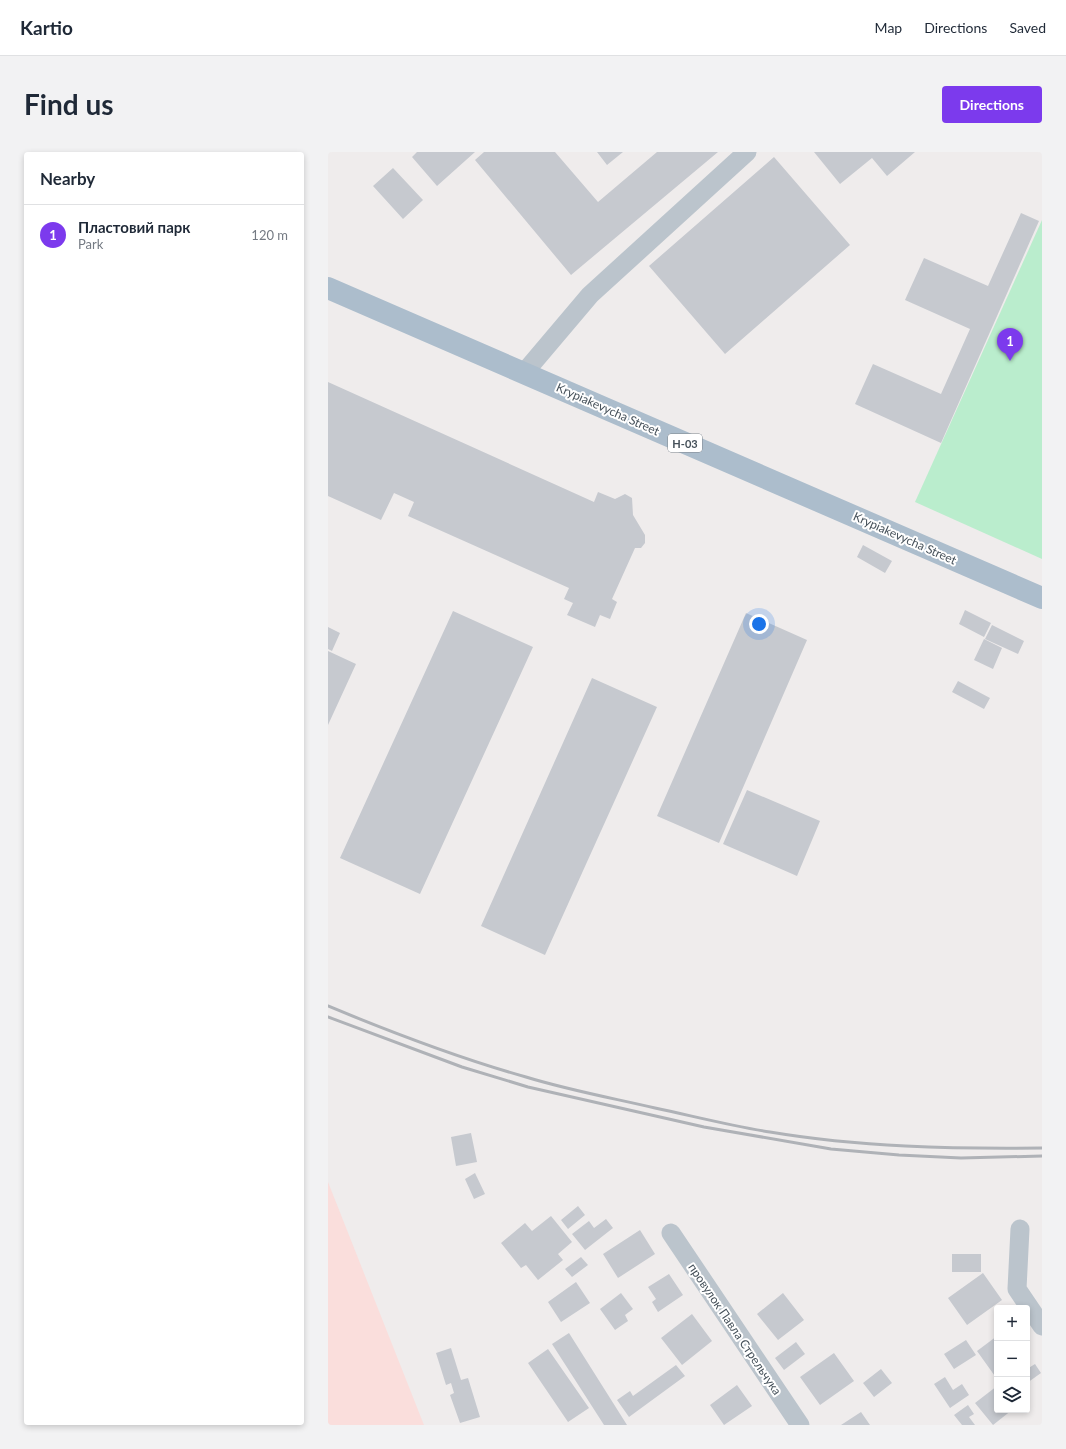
<!DOCTYPE html>
<meta charset="utf-8">
<style>
:root{--surface:#fff;--page:#f2f2f3;--text:#1f2937;--muted:#747a83;--line:#e0e1e3;--accent:#7c3aed}
body{margin:0;font-family:Lato,sans-serif;background:var(--page);color:var(--text)}
.controls{position:absolute;right:12px;bottom:12px;display:grid;overflow:hidden;border-radius:4px;box-shadow:0 2px 6px #0003}
.controls button{width:36px;height:36px;display:grid;place-items:center;padding:0;border:0;border-bottom:1px solid var(--line);background:var(--surface);color:var(--text);font:20px sans-serif}
.you{position:absolute;left:431px;top:472px;width:14px;height:14px;margin:-10px;border:3px solid #fff;border-radius:50%;background:#1a73e8;box-shadow:0 0 0 6px #1a73e833}
.badge{display:grid;place-items:center;width:26px;height:26px;border-radius:50%;background:var(--accent);color:#fff;font-size:13px;font-weight:700}
.pin{position:absolute;translate:-50% -33px;filter:drop-shadow(0 1px 2px #0008)}
.pin::after{content:'';position:absolute;top:21px;width:14px;height:12px;background:inherit;clip-path:polygon(0 0,100% 0,50% 100%)}
.list{margin:0;padding:0;list-style:none}
h2{display:flex;justify-content:space-between;align-items:center;height:52px;margin:0;padding:0 16px;font-size:17px}
h2 small{font-size:13px;font-weight:400;color:var(--muted)}
.list li{display:grid;grid-template-columns:26px 1fr auto;gap:12px;align-items:center;box-sizing:border-box;height:60px;padding:0 16px;border-top:1px solid var(--line)}
.list b{display:block;font-size:15px;white-space:nowrap}
.list p{margin:0;font-size:13px;white-space:nowrap;color:var(--muted)}
.list em{font-size:13px;font-style:normal;color:var(--muted)}
.icon{flex:none;width:22px;height:22px;fill:none;stroke:currentColor;stroke-width:2;stroke-linecap:round;stroke-linejoin:round}
.map{position:relative;flex:none;width:714px;height:1273px;overflow:hidden;border-radius:4px}
header{display:flex;align-items:center;gap:24px;box-sizing:border-box;height:56px;padding:0 20px;background:var(--surface);border-bottom:1px solid var(--line)}
header strong{font-size:19px}
nav{display:flex;gap:22px;margin-inline-start:auto;font-size:14px}
.intro{display:flex;align-items:center;justify-content:space-between;box-sizing:border-box;height:96px;padding:0 24px}
h1{margin:0;font-size:28px}
.button{padding:10px 18px;border-radius:4px;background:var(--accent);color:#fff;font-size:14px;font-weight:700}
main{display:flex;gap:24px;padding:0 24px}
aside{flex:1;background:var(--surface);border-radius:4px;box-shadow:0 2px 6px #0003}
.map>svg:first-child{display:block}
.medical{fill:#fadedc}
.green{fill:#baedcd}
.building{fill:#c6c9cf}
.lines{fill:none;stroke-linecap:round;stroke-linejoin:round}
.minor{stroke:#bbc4cc;stroke-width:19}
.major{stroke:#acbdcc;stroke-width:22}
.rail{stroke:#afb2b7;stroke-width:3}
.labels{text-anchor:middle;dominant-baseline:central;stroke-width:4;stroke-linejoin:round;paint-order:stroke}
.shield{fill:#fff;stroke:#7d848b;stroke-width:1}
.shield-label{font-size:11px;font-weight:bold;fill:#455059}
.street-label{font-size:12px;fill:#455059;stroke:#fff}
</style>
<header>
<strong>Kartio</strong>
<nav><a>Map</a><a>Directions</a><a>Saved</a></nav>
</header>
<div class="intro"><h1>Find us</h1><a class="button">Directions</a></div>
<main>
<aside>
<h2>Nearby<small></small></h2>
<ul class="list">
<li><span class="badge">1</span><div><b>Пластовий парк</b><p>Park</p></div><em>120 m</em></li>
</ul>
</aside>
<div class="map">
<svg width="714" height="1273" viewBox="0 0 714 1273">
<rect width="100%" height="100%" fill="#efecec"/>
<!-- medical -->
<path class="medical" d="M 0,1030 L 96,1273 L 0,1273 Z"/>
<!-- green -->
<path class="green" d="M 714,68 L 714,407 L 587,350 Z"/>
<!-- building -->
<path class="building" d="M 89,0 L 147,0 L 109,34 L 84,5 Z
M 156,0 L 227,0 L 270,50 L 329,0 L 390,0 L 243,123 L 147,8 Z
M 269,0 L 295,0 L 279,13 Z
M 486,0 L 587,0 L 559,24 L 544,6 L 512,32 Z
M 446,5 L 522,93 L 397,202 L 321,114 Z
M 65,16 L 95,48 L 75,67 L 45,34 Z
M 693,61 L 711,69 L 613,291 L 527,252 L 545,212 L 613,242 L 642,177 L 577,148 L 596,106 L 660,134 Z
M 0,230 L 266,350 L 270,340 L 287,347 L 297,342 L 304,346 L 305,363 L 317,383 L 317,391 L 313,396 L 307,396 L 284,447 L 289,450 L 282,467 L 272,463 L 267,475 L 239,463 L 245,451 L 236,447 L 241,436 L 80,364 L 86,350 L 66,341 L 53,368 L 0,344 Z
M 535,393 L 564,409 L 557,421 L 529,405 Z
M 637,458 L 663,471 L 656,485 L 631,472 Z
M 125,459 L 205,495 L 92,742 L 12,706 Z
M 418,461 L 479,488 L 391,691 L 329,664 Z
M 664,473 L 696,489 L 690,502 L 657,487 Z
M 0,475 L 12,481 L 4,499 L 0,497 Z
M 656,487 L 674,496 L 665,517 L 646,508 Z
M 0,499 L 28,512 L 0,573 Z
M 264,526 L 329,555 L 217,803 L 153,774 Z
M 630,529 L 662,546 L 656,557 L 624,540 Z
M 419,638 L 492,669 L 469,724 L 395,692 Z
M 143,981 L 149,1010 L 128,1014 L 123,985 Z
M 147,1021 L 157,1042 L 146,1047 L 137,1027 Z
M 250,1054 L 257,1063 L 240,1077 L 233,1068 Z
M 223,1064 L 244,1090 L 230,1102 L 235,1108 L 210,1128 L 198,1113 L 193,1116 L 173,1091 L 197,1071 L 204,1079 Z
M 278,1067 L 285,1076 L 257,1098 L 244,1082 L 261,1069 L 266,1076 Z
M 312,1078 L 327,1102 L 290,1126 L 275,1102 Z
M 624,1102 L 653,1102 L 653,1120 L 624,1120 Z
M 253,1105 L 260,1113 L 244,1125 L 237,1117 Z
M 655,1121 L 674,1148 L 639,1173 L 620,1146 Z
M 341,1122 L 355,1143 L 330,1160 L 324,1150 L 328,1147 L 320,1135 Z
M 248,1130 L 262,1151 L 233,1170 L 220,1150 Z
M 293,1141 L 305,1157 L 297,1163 L 300,1169 L 287,1178 L 272,1157 Z
M 455,1141 L 476,1168 L 450,1188 L 429,1162 Z
M 364,1162 L 384,1189 L 354,1213 L 333,1186 Z
M 241,1181 L 299,1273 L 276,1273 L 224,1192 Z
M 669,1184 L 669,1227 L 649,1199 Z
M 638,1188 L 648,1203 L 626,1217 L 616,1202 Z
M 468,1190 L 477,1202 L 456,1218 L 447,1206 Z
M 123,1196 L 133,1228 L 140,1226 L 152,1265 L 132,1271 L 122,1243 L 126,1241 L 123,1231 L 118,1233 L 108,1201 Z
M 220,1197 L 261,1256 L 240,1270 L 200,1211 Z
M 506,1201 L 526,1229 L 492,1253 L 472,1225 Z
M 707,1212 L 713,1221 L 699,1231 L 699,1217 Z
M 348,1213 L 357,1224 L 301,1265 L 289,1248 L 302,1239 L 305,1244 Z
M 553,1217 L 564,1231 L 546,1245 L 535,1231 Z
M 617,1225 L 625,1238 L 634,1232 L 641,1243 L 622,1256 L 606,1232 Z
M 409,1233 L 424,1254 L 396,1273 L 382,1253 Z
M 669,1234 L 669,1258 L 684,1258 L 665,1273 L 647,1251 Z
M 640,1253 L 646,1262 L 641,1265 L 647,1273 L 634,1273 L 626,1263 Z
M 533,1260 L 542,1273 L 513,1273 Z"/>
<g class="lines">
<!-- minor -->
<path class="minor" d="M 196,221 L 262,143 L 419,0
M 692,1077 L 689,1137 L 714,1174
M 343,1081 L 472,1273"/>
<!-- major -->
<path class="major" d="M 0,136 L 714,446"/>
<!-- rail -->
<path class="rail" d="M 0,854 C 65,881 130,906 198,925 C 240,938 284,946 327,956 C 365,964 403,974 442,980 C 531,995 624,997 714,996
M 0,865 L 134,915 L 200,935 L 376,975 L 503,997 L 571,1003 L 633,1006 L 714,1004"/>
</g>
<g class="labels">
<!-- shield labels -->
<rect class="shield" x="340" y="282" width="34" height="18" rx="3"/>
<g class="shield-label">
<text x="357" y="291">Н-03</text>
</g>
<!-- street labels -->
<g class="street-label">
<text transform="translate(280 257) rotate(24)">Krypiakevycha Street</text>
<text transform="translate(577 386) rotate(24)">Krypiakevycha Street</text>
<text transform="translate(407 1177) rotate(56)">провулок Павла Стрельчука</text>
</g>
</g>
</svg>
<div class="controls">
<button>+</button>
<button>−</button>
<button><svg class="icon" aria-label="layers" viewBox="0 0 24 24"><path d="M12 4l9 5-9 5-9-5zM3 14l9 5 9-5"/></svg></button>
</div>
<div class="you"></div>
<div class="pin badge" style="left:682px;top:209px">1</div>
</div>
</main>
